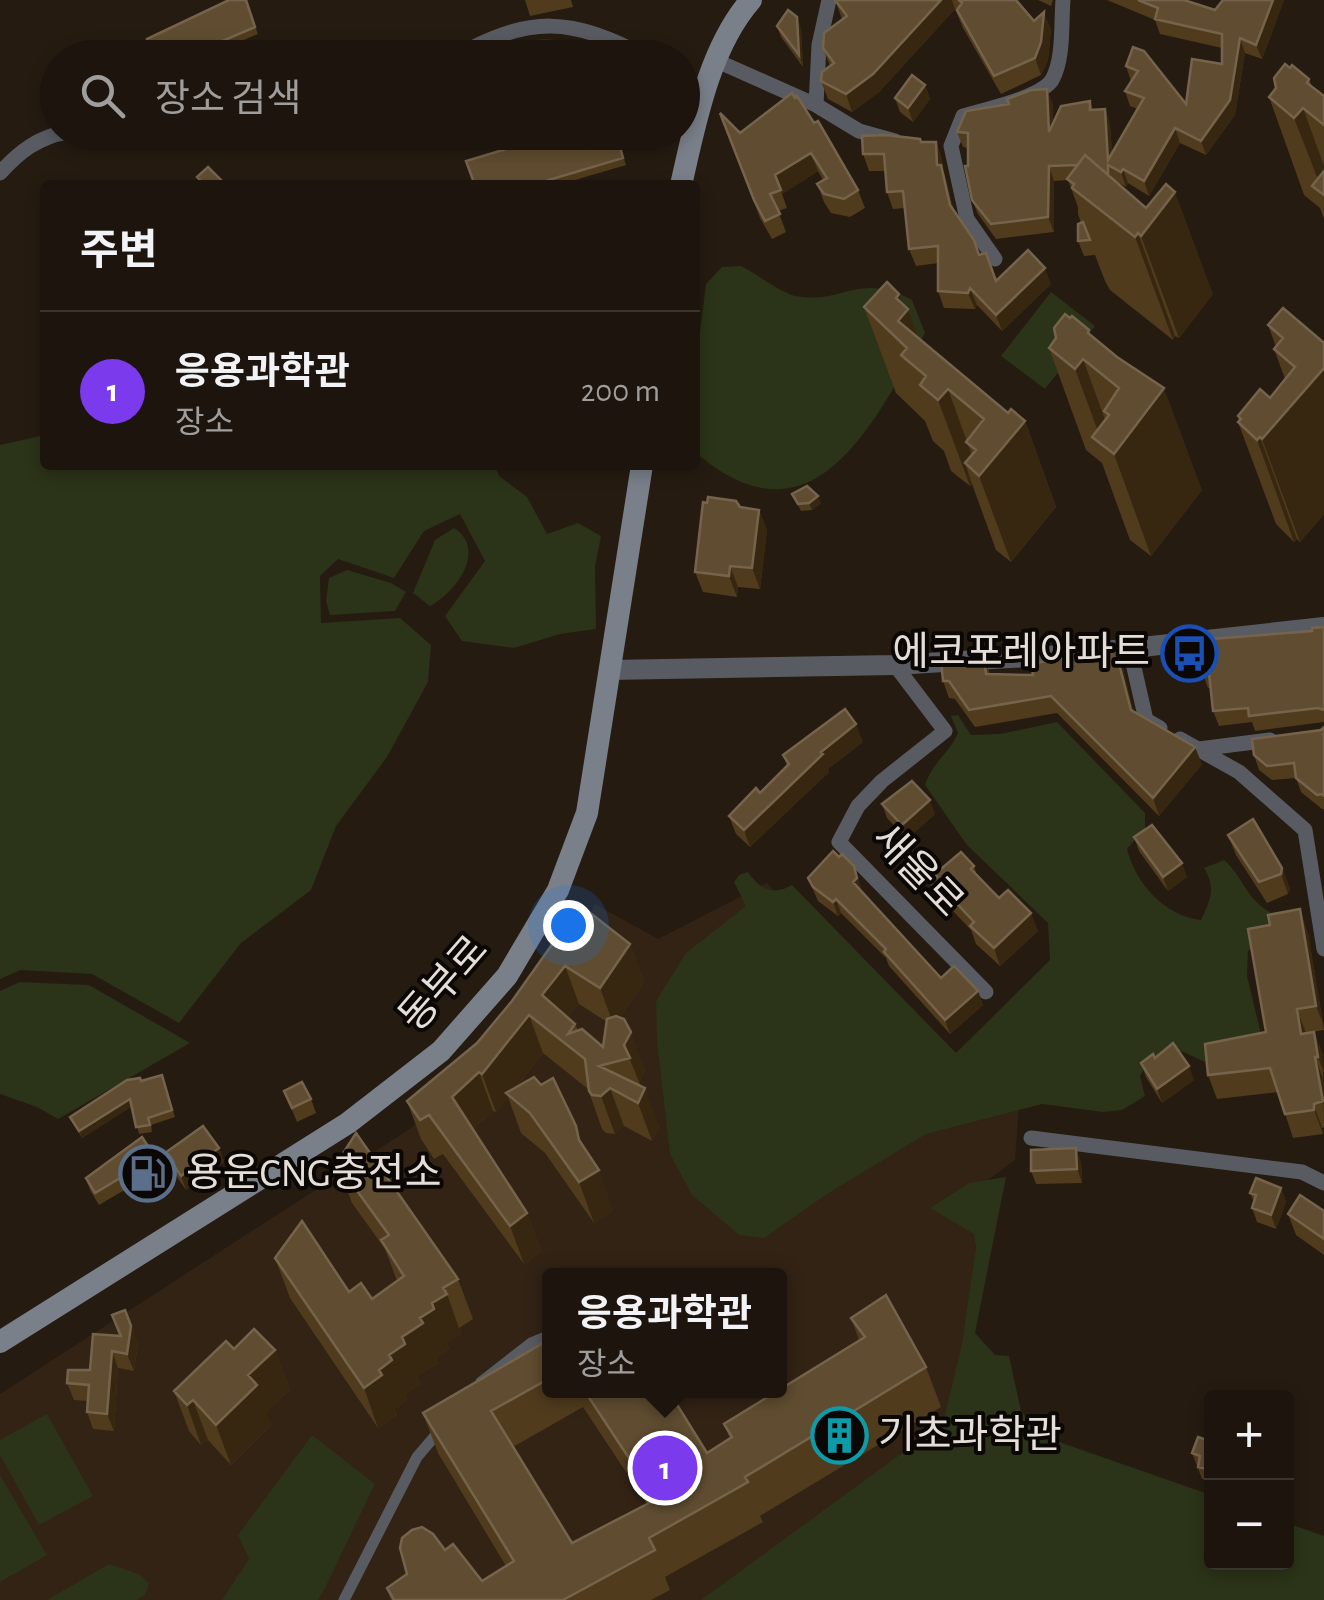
<!DOCTYPE html>
<html lang="ko">
<meta charset="utf-8">
<style>
:root{--surface:#1c140d;--page:#251d16;--text:#f1f3f6;--muted:#a09e9d;--line:#3a332e;--accent:#7c3aed}
body{margin:0;font-family:"Alegreya Sans","Noto Sans KR",sans-serif;background:var(--page);color:var(--text)}
.controls{position:absolute;right:30px;bottom:30px;display:grid;overflow:hidden;border-radius:10px;box-shadow:0 5px 15px #0003}
.controls button{width:90px;height:90px;display:grid;place-items:center;padding:0;border:0;border-bottom:2px solid var(--line);background:var(--surface);color:var(--text);font:50px sans-serif}
.you{position:absolute;left:568px;top:925px;width:35px;height:35px;margin:-25px;border:8px solid #fff;border-radius:50%;background:#1a73e8;box-shadow:0 0 0 15px #1a73e833}
.badge{display:grid;place-items:center;width:65px;height:65px;border-radius:50%;background:var(--accent);color:#fff;font-size:32px;font-weight:700}
.pin{position:absolute;translate:-50% -50%;border:5px solid #fff;box-shadow:0 2px 10px #0006}
.popup{position:absolute;left:542px;top:1268px;width:245px;height:130px;box-sizing:border-box;display:grid;place-content:center;border-radius:10px;background:var(--surface);filter:drop-shadow(0 2px 8px #0005);font-size:32px;white-space:nowrap;color:var(--muted)}
.popup b{font-size:38px;color:var(--text)}
.popup::after{content:'';position:absolute;left:50%;top:100%;margin-left:-20px;border:20px solid transparent;border-top-color:var(--surface)}
.list{margin:0;padding:0;list-style:none}
h2{display:flex;justify-content:space-between;align-items:center;height:130px;margin:0;padding:0 40px;font-size:42px}
h2 small{font-size:32px;font-weight:400;color:var(--muted)}
.list li{display:grid;grid-template-columns:65px 1fr auto;gap:30px;align-items:center;box-sizing:border-box;height:160px;padding:0 40px;border-top:2px solid var(--line)}
.list b{display:block;font-size:38px;white-space:nowrap}
.list p{margin:0;font-size:32px;white-space:nowrap;color:var(--muted)}
.list em{font-size:32px;font-style:normal;color:var(--muted)}
.icon{flex:none;width:55px;height:55px;fill:none;stroke:currentColor;stroke-width:2;stroke-linecap:round;stroke-linejoin:round}
.map{position:relative;flex:none;width:1324px;height:1600px;overflow:hidden}
.search{position:absolute;background:var(--surface);box-shadow:0 5px 15px #0003;left:40px;top:40px;width:660px;height:110px;display:flex;align-items:center;gap:25px;box-sizing:border-box;padding:0 35px;border-radius:55px;color:var(--muted);font-size:38px}
.panel{position:absolute;background:var(--surface);box-shadow:0 5px 15px #0003;left:40px;top:180px;width:660px;height:290px;border-radius:10px}
.map>svg:first-child{display:block}
.built{fill:#322315;fill-rule:evenodd}
.green{fill:#2b3318}
.lines{fill:none;stroke-linecap:round;stroke-linejoin:round}
.pedestrian{stroke:#585c62;stroke-width:11}
.minor{stroke:#585c62;stroke-width:15}
.tertiary{stroke:#585c62;stroke-width:20}
.secondary{stroke:#7a808a;stroke-width:22}
.wall{fill:#503b1d;fill-rule:evenodd}
.shaded-wall{fill:#382710}
.building{fill:#604d31;stroke:#75644b;stroke-width:2.5}
.labels{text-anchor:middle;dominant-baseline:central;stroke-width:8;stroke-linejoin:round;paint-order:stroke}
.poi-label{font-size:40px;fill:#e5ded8;stroke:#0b0704;text-anchor:start}
.street-label{font-size:40px;fill:#e5ded8;stroke:#0b0704}
</style>
<div class="map">
<svg width="1324" height="1600" viewBox="0 0 1324 1600">
<rect width="100%" height="100%" fill="#251b11"/>
<!-- built -->
<path class="built" d="M 767,883 L 902,1050 L 1019,1104 L 1015,1160 L 988,1180 L 963,1362 L 898,1600 L 0,1600 L 0,1394 L 408,1130 L 471,1080 L 535,1011 L 595,904 L 658,939 ZM 550,1276 L 780,1276 L 780,1390 L 550,1390 Z"/>
<!-- green -->
<path class="green" d="M 545,39 L 593,43 L 621,54 L 617,58 L 488,57 L 516,42 Z
M 741,266 C 756,273 782,294 796,296 C 844,305 856,271 912,300 L 925,333 C 873,424 813,554 695,452 L 695,372 L 706,284 L 722,267 Z
M 1051,292 L 1095,326 L 1045,389 L 1001,356 Z
M 45,435 L 45,465 L 495,465 L 499,476 L 527,497 L 547,534 L 578,523 L 601,536 L 595,567 L 596,629 L 560,634 L 514,648 L 462,641 L 445,616 L 485,561 L 460,514 L 424,531 L 394,578 L 338,559 L 320,576 L 321,623 L 400,618 L 431,645 L 428,682 L 387,757 L 336,826 L 311,890 L 241,943 L 179,1023 L 92,974 L 21,970 L 0,979 L 0,445 Z
M 454,528 C 488,550 455,593 430,606 L 413,593 L 435,540 Z
M 347,570 L 391,583 L 406,592 L 395,611 L 330,615 L 326,601 L 329,578 Z
M 958,715 L 971,735 L 1000,734 L 1057,722 L 1145,813 L 1145,828 L 1127,849 C 1136,884 1165,916 1201,920 C 1211,899 1216,888 1204,868 L 1224,860 C 1246,880 1245,899 1273,914 L 1278,928 L 1248,951 L 1247,976 L 1261,1034 L 1246,1049 L 1205,1062 L 1181,1051 L 1147,1064 L 1140,1076 L 1145,1096 L 1122,1110 L 1103,1112 L 1042,1104 L 926,1134 L 827,1194 L 764,1238 L 739,1235 L 692,1195 L 670,1154 L 657,1042 L 656,1001 L 686,953 L 746,906 L 734,882 L 739,875 L 748,872 C 759,889 774,896 792,885 L 956,1053 L 1050,960 L 1048,923 L 967,845 L 925,785 C 933,761 949,754 958,733 L 951,716 Z
M 20,982 L 89,985 L 190,1043 L 58,1119 L 37,1107 L 0,1094 L 0,991 Z
M 1006,1177 L 975,1333 L 995,1355 L 1009,1356 L 1021,1411 L 1042,1436 L 1211,1495 L 1212,1562 L 1286,1562 L 1287,1523 L 1324,1536 L 1324,1600 L 701,1600 L 943,1423 L 962,1344 L 976,1248 L 974,1234 L 930,1208 L 969,1183 Z
M 47,1414 L 93,1496 L 39,1525 L 0,1455 L 0,1440 Z
M 312,1435 L 375,1484 L 325,1588 L 318,1600 L 222,1600 L 249,1559 L 238,1535 Z
M 0,1475 L 47,1555 L 0,1582 Z
M 109,1564 L 139,1574 L 149,1584 L 145,1595 L 137,1600 L 47,1600 Z"/>
<g class="lines">
<!-- pedestrian -->
<path class="pedestrian" d="M 481,1382 L 531,1343 L 550,1335
M 344,1600 L 417,1457 L 440,1430"/>
<!-- minor -->
<path class="minor" d="M 453,58 C 532,14 570,17 649,58
M 717,61 L 816,105 L 859,131 L 895,141
M 682,77 L 703,91
M 816,105 L 819,45 L 829,0
M 141,132 L 182,132
M 0,173 C 19,152 38,137 67,132
M 995,259 L 967,219 L 951,146 L 963,116 C 984,110 1040,98 1052,80 C 1064,59 1061,24 1063,0
M 1130,650 L 1146,720 L 1160,728
M 895,665 L 945,731 L 882,781 L 858,806 L 839,842 L 986,992
M 1180,739 L 1239,772 L 1305,830 L 1324,949
M 1199,749 L 1270,740
M 1031,1138 L 1302,1172 L 1324,1183"/>
<!-- tertiary -->
<path class="tertiary" d="M 609,670 L 895,665 L 1078,654 L 1324,627"/>
<!-- secondary -->
<path class="secondary" d="M 681,185 C 695,124 709,48 751,0
M 0,1342 L 348,1123 L 441,1051 L 507,976 L 558,890 L 587,813 L 642,465"/>
</g>
<!-- wall -->
<path class="wall" d="M 246,0 L 258,34 L 202,58 L 152,58 L 147,39 Z
M 525,0 L 571,0 L 573,7 L 530,16 Z
M 835,0 L 1016,0 L 1034,21 L 1051,29 L 1048,60 L 1041,75 L 1001,94 L 963,28 L 955,9 L 880,91 L 852,112 L 828,99 L 821,81 L 830,66 L 823,48 L 842,19 Z
M 1038,0 L 1053,0 L 1051,6 Z
M 1107,0 L 1184,0 L 1215,10 L 1223,0 L 1284,0 L 1262,59 L 1245,53 L 1235,115 L 1206,155 L 1180,143 L 1149,196 L 1128,183 L 1126,187 L 1114,180 L 1213,294 L 1179,338 L 1175,336 L 1173,340 L 1110,290 L 1105,281 L 1095,255 L 1084,256 L 1078,241 L 1081,223 L 1078,214 L 1078,207 L 1068,180 L 1054,181 L 1054,232 L 996,239 L 978,214 L 972,200 L 968,166 L 968,148 L 963,147 L 957,132 L 1053,104 L 1053,122 L 1090,101 L 1093,110 L 1105,109 L 1110,124 L 1112,153 L 1138,109 L 1130,106 L 1125,91 L 1131,81 L 1126,66 L 1133,47 L 1186,104 L 1222,64 L 1222,48 L 1160,34 L 1155,20 Z
M 777,26 L 801,28 L 803,67 L 781,37 Z
M 1309,79 L 1312,86 L 1324,96 L 1324,219 L 1320,208 L 1304,195 L 1269,97 Z
M 925,85 L 930,99 L 913,122 L 900,112 L 895,98 Z
M 720,113 L 740,133 L 814,123 L 858,190 L 865,208 L 850,217 L 831,213 L 824,202 L 817,184 L 823,180 L 818,171 L 782,194 L 787,208 L 778,211 L 786,232 L 772,239 L 760,218 Z
M 618,140 L 626,165 L 558,185 L 458,185 Z
M 922,142 L 936,142 L 942,159 L 943,169 L 954,211 L 996,281 L 1051,284 L 1002,331 L 977,305 L 975,309 L 944,308 L 938,291 L 938,263 L 916,266 L 909,249 L 905,208 L 893,209 L 887,192 L 885,171 L 869,171 L 863,154 Z
M 903,305 L 918,338 L 1008,413 L 1025,421 L 1056,507 L 1011,562 L 996,550 L 972,484 L 970,486 L 951,471 L 944,451 L 933,441 L 925,421 L 896,393 L 864,307 Z
M 1268,325 L 1324,343 L 1324,514 L 1300,542 L 1297,539 L 1294,542 L 1276,524 L 1238,422 L 1240,420 L 1238,416 L 1270,398 L 1285,379 L 1274,349 L 1276,347 Z
M 1092,337 L 1202,490 L 1151,556 L 1130,540 L 1102,463 L 1086,450 L 1049,348 Z
M 792,494 L 821,503 L 812,510 L 801,511 Z
M 740,507 L 759,510 L 767,530 L 760,589 L 738,587 L 737,597 L 703,592 L 695,572 Z
M 1324,627 L 1324,722 L 1255,731 L 1252,722 L 1219,726 L 1213,711 L 1211,688 L 1208,688 L 1203,674 Z
M 984,658 L 990,674 L 1033,675 L 1123,669 L 1133,711 L 1202,764 L 1159,816 L 1057,713 L 975,727 L 955,699 L 949,698 L 943,681 Z
M 1324,727 L 1324,809 L 1322,809 L 1301,792 L 1296,778 L 1272,780 L 1259,770 L 1254,755 Z
M 863,742 L 828,769 L 829,772 L 750,847 L 736,834 L 729,816 L 760,793 L 787,766 L 783,755 Z
M 882,804 L 935,814 L 907,839 L 887,818 Z
M 1228,835 L 1282,868 L 1290,889 L 1288,894 L 1267,903 L 1236,855 Z
M 1134,837 L 1187,877 L 1168,891 L 1139,851 Z
M 839,857 L 854,866 L 862,892 L 941,978 L 978,991 L 983,1005 L 950,1034 L 889,966 L 886,958 L 841,913 L 838,916 L 818,901 L 808,878 Z
M 974,866 L 977,876 L 1038,931 L 1000,966 L 976,944 L 971,930 L 952,910 L 949,913 L 937,902 L 931,884 Z
M 580,905 L 630,944 L 644,982 L 620,1017 L 645,1070 L 639,1082 L 659,1127 L 652,1141 L 624,1126 L 615,1134 L 606,1133 L 602,1129 L 588,1089 L 543,1053 L 515,1088 L 585,1150 L 613,1210 L 594,1223 L 545,1153 L 521,1133 L 508,1097 L 496,1112 L 493,1111 L 473,1129 L 527,1213 L 541,1251 L 524,1264 L 443,1154 L 434,1159 L 421,1139 L 407,1101 L 477,1043 L 512,1001 ZM 579,1004 L 607,1022 L 603,1047 L 578,1030 L 575,1024 L 568,1017 Z
M 1308,933 L 1324,1030 L 1306,1033 L 1314,1032 L 1323,1056 L 1324,1127 L 1322,1128 L 1323,1134 L 1293,1138 L 1278,1092 L 1217,1099 L 1208,1075 L 1266,1032 Z
M 1155,1058 L 1194,1080 L 1162,1103 L 1146,1077 L 1141,1063 Z
M 162,1075 L 175,1117 L 151,1125 L 152,1132 L 139,1134 L 132,1106 L 82,1138 L 70,1117 L 141,1081 Z
M 284,1091 L 311,1099 L 316,1113 L 297,1122 Z
M 219,1148 L 224,1162 L 186,1190 L 170,1167 L 165,1153 Z
M 155,1157 L 160,1169 L 99,1205 L 90,1190 L 86,1178 Z
M 1081,1162 L 1082,1183 L 1036,1184 L 1031,1171 Z
M 337,1163 L 458,1279 L 473,1319 L 459,1328 L 461,1334 L 447,1343 L 449,1349 L 436,1358 L 438,1363 L 417,1376 L 420,1384 L 405,1394 L 407,1400 L 394,1409 L 397,1415 L 378,1428 L 290,1298 L 275,1258 L 349,1292 L 372,1299 L 397,1281 L 385,1249 L 352,1203 Z
M 1281,1188 L 1286,1202 L 1276,1229 L 1257,1222 L 1252,1208 L 1254,1202 L 1250,1193 Z
M 1324,1211 L 1324,1255 L 1296,1235 L 1288,1214 Z
M 112,1315 L 138,1343 L 134,1371 L 118,1368 L 114,1431 L 93,1429 L 87,1412 L 88,1401 L 74,1400 L 67,1383 L 90,1370 L 119,1336 Z
M 851,1318 L 926,1367 L 941,1407 L 760,1516 L 763,1522 L 665,1577 L 670,1590 L 651,1600 L 391,1600 L 387,1588 L 445,1550 L 482,1581 L 506,1566 L 438,1453 L 423,1413 L 550,1339 L 550,1390 L 668,1390 L 707,1453 L 730,1439 L 724,1424 L 859,1340 ZM 583,1407 L 647,1504 L 572,1543 L 513,1447 Z
M 234,1349 L 275,1350 L 290,1390 L 266,1412 L 271,1425 L 231,1465 L 208,1440 L 201,1445 L 189,1431 L 174,1391 Z
M 1212,1442 L 1212,1481 L 1202,1479 L 1192,1453 Z"/>
<!-- shaded-wall -->
<path class="shaded-wall" d="M 941,0 L 952,0 L 955,9 L 880,91 L 852,112 L 846,94 Z
M 1273,0 L 1284,0 L 1262,59 L 1256,45 Z
M 1044,12 L 1051,29 L 1048,60 L 1041,75 L 1035,58 Z
M 797,17 L 801,28 L 803,67 L 799,55 Z
M 1240,38 L 1245,53 L 1235,115 L 1206,155 L 1201,141 Z
M 925,85 L 930,99 L 913,122 L 908,108 Z
M 1047,89 L 1053,104 L 1054,146 L 1049,132 Z
M 1303,108 L 1324,166 L 1324,195 L 1294,118 Z
M 1105,109 L 1110,124 L 1113,168 L 1108,160 Z
M 1175,128 L 1180,143 L 1149,196 L 1144,181 Z
M 936,142 L 942,159 L 943,169 L 947,182 L 956,222 L 937,165 Z
M 811,153 L 818,171 L 782,194 L 775,175 Z
M 1049,166 L 1054,181 L 1054,232 L 1048,217 Z
M 1123,169 L 1128,183 L 1126,187 L 1121,172 Z
M 1175,192 L 1213,294 L 1179,338 L 1141,236 Z
M 1138,233 L 1175,336 L 1173,340 L 1135,237 Z
M 1045,268 L 1051,284 L 1002,331 L 996,315 Z
M 970,288 L 977,305 L 975,309 L 968,293 Z
M 899,294 L 906,312 L 908,309 L 939,396 L 926,376 L 898,321 L 896,298 Z
M 1083,359 L 1116,450 L 1164,388 L 1202,490 L 1151,556 L 1114,454 L 1103,445 L 1075,369 Z
M 1324,368 L 1324,514 L 1300,542 L 1262,439 Z
M 948,389 L 979,475 L 965,463 L 972,484 L 970,486 L 938,400 Z
M 1025,421 L 1056,507 L 1011,562 L 979,476 Z
M 1260,437 L 1297,539 L 1294,542 L 1257,440 Z
M 818,496 L 821,503 L 812,510 L 809,503 Z
M 759,510 L 767,530 L 760,589 L 752,568 Z
M 730,566 L 738,587 L 737,597 L 729,576 Z
M 1116,652 L 1123,669 L 1138,727 L 1131,710 Z
M 856,724 L 863,742 L 828,769 L 829,772 L 750,847 L 744,830 L 821,752 Z
M 1195,747 L 1202,764 L 1159,816 L 1153,798 Z
M 930,800 L 935,814 L 907,839 L 902,825 Z
M 1182,863 L 1187,877 L 1168,891 L 1163,877 Z
M 854,866 L 859,880 L 862,892 L 853,882 Z
M 1282,868 L 1290,889 L 1288,894 L 1281,874 Z
M 946,892 L 952,910 L 949,913 L 943,895 Z
M 836,899 L 841,913 L 838,916 L 833,902 Z
M 1300,909 L 1308,933 L 1324,1026 L 1316,1006 Z
M 1031,913 L 1038,931 L 1000,966 L 994,948 Z
M 630,944 L 644,982 L 614,1026 L 600,988 Z
M 565,966 L 579,1004 L 556,1033 L 542,995 Z
M 978,991 L 983,1005 L 950,1034 L 945,1020 Z
M 1297,1009 L 1306,1033 L 1301,1034 Z
M 529,1015 L 543,1053 L 509,1095 L 506,1093 L 508,1097 L 496,1112 L 482,1074 Z
M 631,1032 L 645,1070 L 639,1082 L 624,1045 Z
M 1314,1032 L 1323,1056 L 1324,1073 L 1318,1057 Z
M 1315,1057 L 1324,1081 L 1324,1104 L 1323,1101 Z
M 1189,1066 L 1194,1080 L 1162,1103 L 1157,1089 Z
M 479,1072 L 493,1111 L 466,1135 L 452,1097 Z
M 610,1088 L 624,1126 L 615,1134 L 601,1096 Z
M 645,1088 L 659,1127 L 652,1141 L 638,1103 Z
M 130,1099 L 133,1106 L 82,1138 L 79,1131 Z
M 1314,1104 L 1322,1128 L 1323,1134 L 1314,1110 Z
M 576,1126 L 591,1166 L 599,1170 L 613,1210 L 594,1223 L 579,1182 L 579,1140 Z
M 219,1148 L 224,1162 L 186,1190 L 181,1176 Z
M 1076,1148 L 1081,1162 L 1082,1183 L 1077,1169 Z
M 1281,1188 L 1286,1202 L 1276,1229 L 1271,1215 Z
M 527,1213 L 541,1251 L 524,1264 L 510,1226 Z
M 447,1294 L 461,1334 L 447,1343 L 449,1349 L 436,1358 L 438,1363 L 417,1376 L 420,1384 L 405,1394 L 407,1400 L 394,1409 L 397,1415 L 378,1428 L 364,1388 L 379,1370 L 402,1337 L 420,1318 L 432,1303 Z
M 131,1326 L 138,1343 L 134,1371 L 127,1354 Z
M 275,1350 L 290,1390 L 266,1412 L 271,1425 L 231,1465 L 216,1425 L 248,1375 Z
M 112,1351 L 118,1368 L 114,1431 L 107,1414 Z
M 193,1400 L 208,1440 L 201,1445 L 187,1405 Z"/>
<!-- building -->
<path class="building" d="M 229,0 L 246,0 L 255,27 L 183,58 L 158,58 L 156,53 L 151,55 L 147,39 Z
M 835,0 L 941,0 L 873,74 L 846,94 L 821,81 L 822,72 L 834,63 L 823,48 L 824,33 L 847,16 Z
M 959,0 L 1016,0 L 1034,21 L 1044,12 L 1041,42 L 1035,58 L 994,76 L 957,10 L 962,3 Z
M 1138,0 L 1184,0 L 1215,10 L 1223,0 L 1273,0 L 1256,45 L 1240,38 L 1230,100 L 1201,141 L 1175,128 L 1144,181 L 1123,169 L 1121,172 L 1108,165 L 1108,175 L 1085,155 L 1077,166 L 1077,165 L 1049,166 L 1048,217 L 991,224 L 972,200 L 965,166 L 968,166 L 968,133 L 957,132 L 966,111 L 1009,104 L 1007,99 L 1031,90 L 1047,89 L 1049,132 L 1061,106 L 1090,101 L 1090,110 L 1105,109 L 1108,160 L 1144,98 L 1125,91 L 1138,71 L 1126,66 L 1133,47 L 1144,51 L 1186,104 L 1192,59 L 1222,64 L 1222,34 L 1155,19 L 1158,8 Z
M 788,10 L 797,17 L 799,55 L 777,26 Z
M 476,52 L 478,58 L 461,58 Z
M 1285,64 L 1290,68 L 1292,65 L 1309,79 L 1307,83 L 1324,96 L 1324,125 L 1303,108 L 1294,118 L 1269,97 L 1276,88 L 1274,78 Z
M 912,75 L 925,85 L 908,108 L 895,98 Z
M 792,93 L 795,98 L 797,96 L 814,123 L 818,121 L 858,190 L 844,199 L 824,194 L 817,184 L 827,178 L 811,153 L 775,175 L 781,190 L 770,194 L 780,214 L 765,221 L 754,200 L 720,113 L 740,133 Z
M 563,132 L 583,132 L 588,149 L 618,140 L 623,158 L 532,185 L 458,185 L 473,180 L 466,161 Z
M 886,135 L 920,139 L 921,142 L 936,142 L 937,165 L 941,165 L 950,205 L 974,240 L 979,255 L 986,253 L 996,281 L 1028,250 L 1045,268 L 996,315 L 970,288 L 968,293 L 938,291 L 938,246 L 909,249 L 903,191 L 887,192 L 884,154 L 863,154 L 862,136 Z
M 1085,155 L 1146,208 L 1166,184 L 1175,192 L 1141,236 L 1138,233 L 1135,237 L 1072,188 L 1074,184 L 1067,179 Z
M 208,167 L 225,184 L 224,185 L 205,185 L 197,177 Z
M 1324,171 L 1324,195 L 1312,186 Z
M 1083,222 L 1090,240 L 1078,241 L 1078,224 Z
M 887,282 L 899,294 L 896,298 L 908,309 L 898,321 L 1008,413 L 1011,409 L 1025,421 L 979,476 L 965,463 L 976,450 L 966,442 L 984,419 L 948,389 L 938,400 L 920,385 L 926,376 L 901,355 L 907,348 L 864,307 Z
M 1283,308 L 1324,343 L 1324,368 L 1262,439 L 1260,437 L 1257,440 L 1238,422 L 1241,419 L 1238,416 L 1260,389 L 1270,398 L 1295,367 L 1274,349 L 1283,338 L 1268,325 Z
M 1065,314 L 1070,318 L 1072,316 L 1089,330 L 1088,333 L 1117,357 L 1164,388 L 1114,454 L 1092,437 L 1109,415 L 1104,411 L 1119,388 L 1083,359 L 1075,369 L 1049,348 L 1056,338 L 1054,328 Z
M 807,486 L 818,496 L 809,503 L 798,504 L 792,494 Z
M 708,497 L 736,501 L 740,507 L 759,510 L 752,568 L 730,566 L 729,576 L 695,572 L 703,502 L 707,503 Z
M 1324,627 L 1324,710 L 1318,708 L 1249,716 L 1248,708 L 1213,711 L 1209,673 L 1203,674 L 1199,640 L 1312,631 L 1312,628 Z
M 1111,646 L 1116,652 L 1131,710 L 1195,747 L 1153,798 L 1051,696 L 969,710 L 949,681 L 943,681 L 941,659 L 984,658 L 986,674 L 1033,675 L 1031,664 L 1064,658 L 1063,651 Z
M 845,709 L 856,724 L 821,752 L 823,754 L 744,830 L 729,816 L 756,788 L 760,793 L 789,764 L 783,755 Z
M 1324,727 L 1324,797 L 1324,794 L 1317,795 L 1296,778 L 1294,763 L 1267,766 L 1254,755 L 1252,739 L 1321,730 Z
M 912,781 L 930,800 L 902,825 L 882,804 Z
M 1253,819 L 1282,868 L 1281,874 L 1259,882 L 1228,835 Z
M 1152,825 L 1182,863 L 1163,877 L 1134,837 Z
M 833,851 L 839,857 L 842,854 L 854,866 L 857,878 L 853,882 L 941,978 L 954,966 L 978,991 L 945,1020 L 884,952 L 886,949 L 836,899 L 833,902 L 813,887 L 808,878 Z
M 961,852 L 974,866 L 971,869 L 999,898 L 1008,890 L 1031,913 L 994,948 L 970,926 L 974,922 L 946,892 L 943,895 L 931,884 L 937,877 L 935,874 Z
M 580,905 L 630,944 L 600,988 L 565,966 L 542,995 L 575,1024 L 568,1034 L 582,1029 L 603,1047 L 607,1019 L 616,1016 L 624,1019 L 631,1032 L 624,1045 L 630,1058 L 599,1066 L 645,1088 L 638,1103 L 610,1088 L 601,1096 L 592,1095 L 589,1091 L 585,1059 L 529,1015 L 482,1074 L 479,1072 L 452,1097 L 527,1213 L 510,1226 L 429,1115 L 420,1120 L 407,1101 L 477,1043 L 512,1001 Z
M 1300,909 L 1316,1006 L 1297,1009 L 1301,1034 L 1314,1032 L 1318,1057 L 1315,1057 L 1323,1101 L 1314,1104 L 1314,1110 L 1285,1114 L 1270,1068 L 1208,1075 L 1205,1044 L 1266,1032 L 1248,929 L 1270,925 L 1268,915 Z
M 1173,1043 L 1189,1066 L 1157,1089 L 1141,1063 L 1153,1054 L 1155,1058 Z
M 162,1075 L 172,1110 L 148,1118 L 150,1125 L 136,1127 L 130,1099 L 79,1131 L 70,1117 L 127,1080 L 140,1078 L 141,1081 Z
M 534,1077 L 541,1085 L 553,1078 L 576,1126 L 579,1140 L 599,1170 L 579,1182 L 530,1113 L 506,1093 Z
M 302,1082 L 311,1099 L 292,1108 L 284,1091 Z
M 203,1126 L 219,1148 L 181,1176 L 165,1153 Z
M 356,1133 L 458,1279 L 443,1288 L 447,1294 L 432,1303 L 434,1309 L 420,1318 L 423,1323 L 402,1337 L 405,1344 L 389,1355 L 392,1360 L 379,1370 L 382,1375 L 364,1388 L 275,1258 L 302,1221 L 349,1292 L 361,1283 L 372,1299 L 404,1276 L 381,1240 L 389,1235 L 337,1163 Z
M 142,1137 L 155,1157 L 95,1193 L 86,1178 Z
M 1076,1148 L 1077,1169 L 1031,1171 L 1031,1150 Z
M 1256,1178 L 1281,1188 L 1271,1215 L 1252,1208 L 1256,1195 L 1250,1193 Z
M 1300,1195 L 1324,1211 L 1324,1239 L 1288,1214 Z
M 886,1295 L 926,1367 L 745,1477 L 748,1482 L 649,1538 L 655,1550 L 563,1600 L 394,1600 L 387,1588 L 407,1574 L 400,1548 L 402,1538 L 412,1530 L 422,1527 L 433,1534 L 445,1550 L 453,1544 L 482,1581 L 514,1561 L 423,1413 L 550,1339 L 550,1378 L 491,1411 L 572,1543 L 649,1503 L 643,1495 L 650,1490 L 584,1390 L 668,1390 L 707,1453 L 732,1437 L 724,1424 L 865,1337 L 851,1318 Z
M 125,1310 L 131,1326 L 127,1354 L 112,1351 L 107,1414 L 87,1412 L 89,1385 L 67,1383 L 68,1370 L 90,1370 L 93,1334 L 121,1336 L 112,1315 Z
M 254,1329 L 275,1350 L 248,1375 L 257,1385 L 216,1425 L 193,1400 L 187,1405 L 174,1391 L 226,1341 L 234,1349 Z
M 1198,1437 L 1212,1442 L 1212,1470 L 1198,1467 L 1200,1456 L 1192,1453 Z"/>
<!-- icons -->
<defs>
<symbol id="bus-ring" viewBox="-11 -11 22 22"><circle r="9.5" fill="#0b0704" stroke="#1a4fb4" stroke-width="1.5"/><path d="M-5-6H5V4H4V6H2V4H-2V6H-4V4H-5ZM-3.5-4V0h7V-4ZM-3.5 1.2v1.5H-2V1.2ZM2 1.2v1.5H3.5V1.2Z" fill="#1a4fb4"/></symbol>
<symbol id="fuel-ring" viewBox="-11 -11 22 22"><circle r="9.5" fill="#0b0704" stroke="#5c6f8a" stroke-width="1.5"/><path d="M-5.5-6h7V0h2V4h1.3V-2.5L3-4.5l.8-.8L6-3V5H2.5V1h-1V6h-7ZM-4.2-4.7v3.2H.2V-4.7Z" fill="#5c6f8a"/></symbol>
<symbol id="building-ring" viewBox="-11 -11 22 22"><circle r="9.5" fill="#0b0704" stroke="#0f9aa8" stroke-width="1.5"/><path d="M-4-6H4V6H1V3H-1V6H-4ZM-2.5-4.3h1.7v1.8h-1.7ZM.8-4.3h1.7v1.8H.8ZM-2.5-1h1.7V.8h-1.7ZM.8-1h1.7V.8H.8Z" fill="#0f9aa8"/></symbol>
</defs>
<g fill-rule="evenodd">
<use href="#bus-ring" x="1158" y="622" width="63" height="63"/>
<use href="#fuel-ring" x="116" y="1142" width="63" height="63"/>
<use href="#building-ring" x="808" y="1404" width="63" height="63"/>
</g>
<g class="labels">
<!-- poi labels -->
<g class="poi-label">
<text x="1150" y="653" text-anchor="end">에코포레아파트</text>
<text x="186" y="1174">용운CNG충전소</text>
<text x="878" y="1436">기초과학관</text>
</g>
<!-- street labels -->
<g class="street-label">
<text transform="translate(917 871) rotate(46)">새울로</text>
<text transform="translate(444 984) rotate(-49)">동부로</text>
</g>
</g>
</svg>
<div class="controls">
<button>+</button>
<button>−</button>
</div>
<div class="you"></div>
<div class="pin badge" style="left:665px;top:1468px">1</div>
<div class="popup"><b>응용과학관</b>장소</div>
<div class="search"><svg class="icon" aria-label="search" viewBox="0 0 24 24"><circle cx="10" cy="10" r="6"/><path d="M15 15l6 6"/></svg>장소 검색</div>
<section class="panel">
<h2>주변<small></small></h2>
<ul class="list">
<li><span class="badge">1</span><div><b>응용과학관</b><p>장소</p></div><em>200 m</em></li>
</ul>
</section>
</div>
